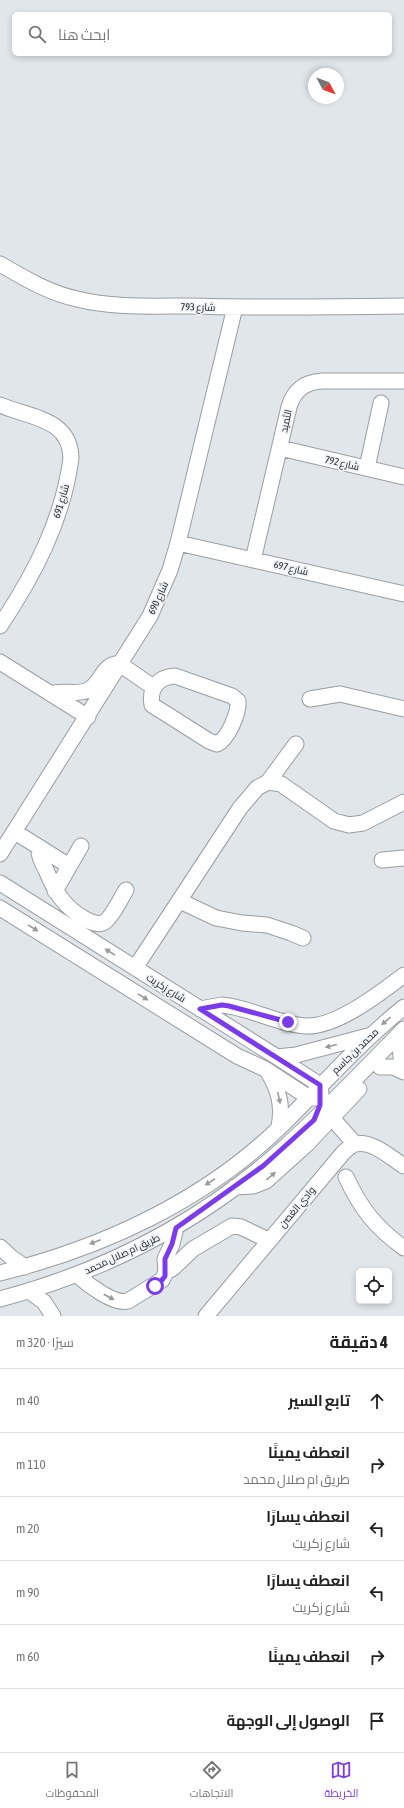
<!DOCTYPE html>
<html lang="ar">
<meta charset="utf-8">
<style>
:root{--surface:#fff;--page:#f6f6f6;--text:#222;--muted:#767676;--line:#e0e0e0;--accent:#7c3aed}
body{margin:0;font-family:"Asap Condensed",Cairo,sans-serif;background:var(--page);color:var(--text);direction:rtl}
.controls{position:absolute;right:12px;bottom:12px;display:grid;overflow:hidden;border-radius:6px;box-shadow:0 2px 6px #0003}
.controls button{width:36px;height:36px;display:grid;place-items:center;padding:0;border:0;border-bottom:1px solid var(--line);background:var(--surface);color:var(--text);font:20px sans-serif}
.compass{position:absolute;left:308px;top:68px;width:36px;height:36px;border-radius:50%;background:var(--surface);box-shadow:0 2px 6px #0003;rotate:131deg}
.stop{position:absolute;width:12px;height:12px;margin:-9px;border:3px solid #7c3aed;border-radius:50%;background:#fff}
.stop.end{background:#7c3aed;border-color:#fff;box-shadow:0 1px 4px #0008}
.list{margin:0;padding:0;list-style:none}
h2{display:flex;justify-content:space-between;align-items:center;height:52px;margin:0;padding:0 16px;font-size:17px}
h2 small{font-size:13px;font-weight:400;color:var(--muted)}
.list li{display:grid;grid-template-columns:26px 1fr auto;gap:12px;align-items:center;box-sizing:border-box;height:64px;padding:0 16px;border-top:1px solid var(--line)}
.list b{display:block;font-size:15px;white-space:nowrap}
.list p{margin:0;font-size:13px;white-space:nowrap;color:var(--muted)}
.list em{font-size:13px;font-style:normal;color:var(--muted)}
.icon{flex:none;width:22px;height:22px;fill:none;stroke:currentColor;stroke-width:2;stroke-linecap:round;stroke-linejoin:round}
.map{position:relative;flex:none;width:404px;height:1316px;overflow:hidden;direction:ltr}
.search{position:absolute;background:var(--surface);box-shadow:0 2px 6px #0003;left:12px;right:12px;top:12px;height:44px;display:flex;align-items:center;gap:10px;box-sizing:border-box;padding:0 14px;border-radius:6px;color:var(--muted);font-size:15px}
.sheet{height:436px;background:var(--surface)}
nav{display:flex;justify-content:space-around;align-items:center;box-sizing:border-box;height:56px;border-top:1px solid var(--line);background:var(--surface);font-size:11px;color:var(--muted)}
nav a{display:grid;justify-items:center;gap:2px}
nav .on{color:var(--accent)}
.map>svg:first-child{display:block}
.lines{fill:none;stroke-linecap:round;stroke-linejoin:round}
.minor-casing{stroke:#999ea2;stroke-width:17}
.minor{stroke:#fff;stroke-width:15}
.oneway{fill:#999a9a}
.route{stroke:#7c3aed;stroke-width:5}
.labels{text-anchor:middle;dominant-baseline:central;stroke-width:3.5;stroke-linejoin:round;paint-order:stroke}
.street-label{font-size:10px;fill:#1c1e1f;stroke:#eef3f7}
</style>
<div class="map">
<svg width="404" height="1316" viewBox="0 0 404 1316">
<rect width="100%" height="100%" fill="#e0e6ea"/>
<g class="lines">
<defs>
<path id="minor" d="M 0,264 C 24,278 49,293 77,299 C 113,308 151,306 189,306 C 260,308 332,307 404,306
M 0,405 C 30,418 70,418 71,458 C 63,520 34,575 0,626
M 280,448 L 404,477
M 367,468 L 381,403
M 178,543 L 404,594
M 253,560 L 289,407 C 294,390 305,382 322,381 L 404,381
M 0,662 L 88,717
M 175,676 L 232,696 L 238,701 C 239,713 228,739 217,744 L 209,741 L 152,705 C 149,688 158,677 175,676 Z
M 51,694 C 63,689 76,696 88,690 C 100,685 102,667 115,664 L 127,669 L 153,687
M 310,699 L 340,694 L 404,709
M 268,782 L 281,784 L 334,821 L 349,825 L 363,823 L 404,802
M 15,832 L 39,847 C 38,855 42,862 46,870 C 55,892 64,907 85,919 C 91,922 96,925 103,923 C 111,919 121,898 126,890
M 39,847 L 69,866
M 0,854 L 150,616 L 170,570 L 178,543 L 235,307
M 382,860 L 404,858
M 0,883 L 277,1057 L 320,1085 L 321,1094
M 55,891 L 81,846
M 180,901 L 216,918 L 242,923 L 267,925 L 291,933 L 303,938
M 0,908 L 237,1056 L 265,1069 L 308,1097 L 317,1098
M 135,968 L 240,808 L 257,788 L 268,782 L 296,744
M 200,1009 L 222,1005 L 229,1006 C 254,1010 279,1024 305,1026 C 336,1028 380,993 404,975
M 400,1045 L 401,1057 L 404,1063
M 277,1057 L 296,1055 L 368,1036
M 380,1067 L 393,1067 L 404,1072
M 268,1072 C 279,1090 283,1106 279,1127
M 332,1118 L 355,1144
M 346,1177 C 361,1209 376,1228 404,1248
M 235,1187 L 253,1186 L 266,1181 L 306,1145 L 359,1089
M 0,1247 L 12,1258 L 25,1267
M 166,1272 L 173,1268 L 193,1249 L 232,1226 L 241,1227 L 268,1240
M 0,1273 C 102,1248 204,1201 280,1127 C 321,1087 359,1043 404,1007
M 77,1275 C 87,1284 114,1305 128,1301 L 162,1280 L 166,1272 L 165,1259 L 172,1244 L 176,1228
M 29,1291 L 44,1302 L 53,1316
M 0,1299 C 106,1271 204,1220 286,1146 C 327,1109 365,1069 404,1029
M 206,1316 L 343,1153 C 346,1150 351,1145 356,1144 C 372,1140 391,1158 404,1166"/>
</defs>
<!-- minor casing -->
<use href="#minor" class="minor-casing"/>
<!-- minor -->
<use href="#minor" class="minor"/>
</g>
<!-- one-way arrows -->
<defs><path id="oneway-solid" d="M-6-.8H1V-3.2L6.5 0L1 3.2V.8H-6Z"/></defs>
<g class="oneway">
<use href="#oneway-solid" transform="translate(33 928) rotate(32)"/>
<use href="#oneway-solid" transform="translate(110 952) rotate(-148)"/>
<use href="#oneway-solid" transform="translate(143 997) rotate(32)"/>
<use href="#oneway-solid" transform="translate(386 1021) rotate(140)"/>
<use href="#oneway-solid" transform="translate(331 1046) rotate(166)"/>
<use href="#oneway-solid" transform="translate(279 1098) rotate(78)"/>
<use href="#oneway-solid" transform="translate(271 1176) rotate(-40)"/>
<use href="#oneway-solid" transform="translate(210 1182) rotate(147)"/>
<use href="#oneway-solid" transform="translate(95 1242) rotate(159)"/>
<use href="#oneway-solid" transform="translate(109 1297) rotate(28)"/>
</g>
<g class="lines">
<!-- route -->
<path class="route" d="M 155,1286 L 162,1280 L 165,1276 L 165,1259 L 172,1244 L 176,1228 L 263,1166 L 314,1120 L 320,1105 L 320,1085 L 200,1009 L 222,1005 L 229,1006 L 288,1022"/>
</g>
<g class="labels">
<!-- street labels -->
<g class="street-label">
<text transform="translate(198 307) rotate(1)">شارع 793</text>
<text transform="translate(286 421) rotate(-78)">الثميد</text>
<text transform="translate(342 463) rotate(13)">شارع 792</text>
<text transform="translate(61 501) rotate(-74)">شارع 691</text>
<text transform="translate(291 568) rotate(13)">شارع 697</text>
<text transform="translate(158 598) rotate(-66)">شارع 690</text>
<text transform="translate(166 988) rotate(32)">شارع زكريت</text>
<text transform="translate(355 1051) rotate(-44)">محمد بن جاسم</text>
<text transform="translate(297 1207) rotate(-50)">وادي الغصن</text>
<text transform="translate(122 1254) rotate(-25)">طريق ام صلال محمد</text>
</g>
</g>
</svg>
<div class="controls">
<button><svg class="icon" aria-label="locate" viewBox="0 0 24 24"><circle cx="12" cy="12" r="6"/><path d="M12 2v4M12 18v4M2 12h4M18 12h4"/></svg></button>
</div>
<svg class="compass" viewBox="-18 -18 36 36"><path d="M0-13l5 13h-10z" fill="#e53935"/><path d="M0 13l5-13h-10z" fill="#767676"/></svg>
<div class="stop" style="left:155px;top:1286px"></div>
<div class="stop end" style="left:288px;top:1022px"></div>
<div class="search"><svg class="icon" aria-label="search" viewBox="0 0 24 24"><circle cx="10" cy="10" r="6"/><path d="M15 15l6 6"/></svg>ابحث هنا</div>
</div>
<section class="sheet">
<h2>4 دقيقة<small>سيرًا · 320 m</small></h2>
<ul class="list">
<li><svg class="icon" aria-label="ahead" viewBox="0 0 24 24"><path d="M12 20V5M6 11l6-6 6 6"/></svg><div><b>تابع السير</b></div><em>40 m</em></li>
<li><svg class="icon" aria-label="right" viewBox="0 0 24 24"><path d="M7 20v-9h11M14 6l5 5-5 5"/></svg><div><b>انعطف يمينًا</b><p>طريق ام صلال محمد</p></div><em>110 m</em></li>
<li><svg class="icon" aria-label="left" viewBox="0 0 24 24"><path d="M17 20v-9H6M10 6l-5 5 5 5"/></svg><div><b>انعطف يسارًا</b><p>شارع زكريت</p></div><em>20 m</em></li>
<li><svg class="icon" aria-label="left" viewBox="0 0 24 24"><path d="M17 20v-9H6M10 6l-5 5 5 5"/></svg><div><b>انعطف يسارًا</b><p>شارع زكريت</p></div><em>90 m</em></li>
<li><svg class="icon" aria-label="right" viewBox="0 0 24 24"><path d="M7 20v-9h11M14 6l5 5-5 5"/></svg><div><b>انعطف يمينًا</b></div><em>60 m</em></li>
<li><svg class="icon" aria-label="arrive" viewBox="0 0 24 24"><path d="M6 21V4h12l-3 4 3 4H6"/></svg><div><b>الوصول إلى الوجهة</b></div></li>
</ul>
</section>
<nav>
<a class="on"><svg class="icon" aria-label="map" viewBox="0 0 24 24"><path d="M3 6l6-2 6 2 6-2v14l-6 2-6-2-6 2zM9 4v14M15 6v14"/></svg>الخريطة</a>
<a><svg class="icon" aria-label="directions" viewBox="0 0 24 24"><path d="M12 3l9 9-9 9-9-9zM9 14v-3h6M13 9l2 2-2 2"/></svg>الاتجاهات</a>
<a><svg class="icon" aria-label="saved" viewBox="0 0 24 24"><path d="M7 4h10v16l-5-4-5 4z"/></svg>المحفوظات</a>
</nav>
